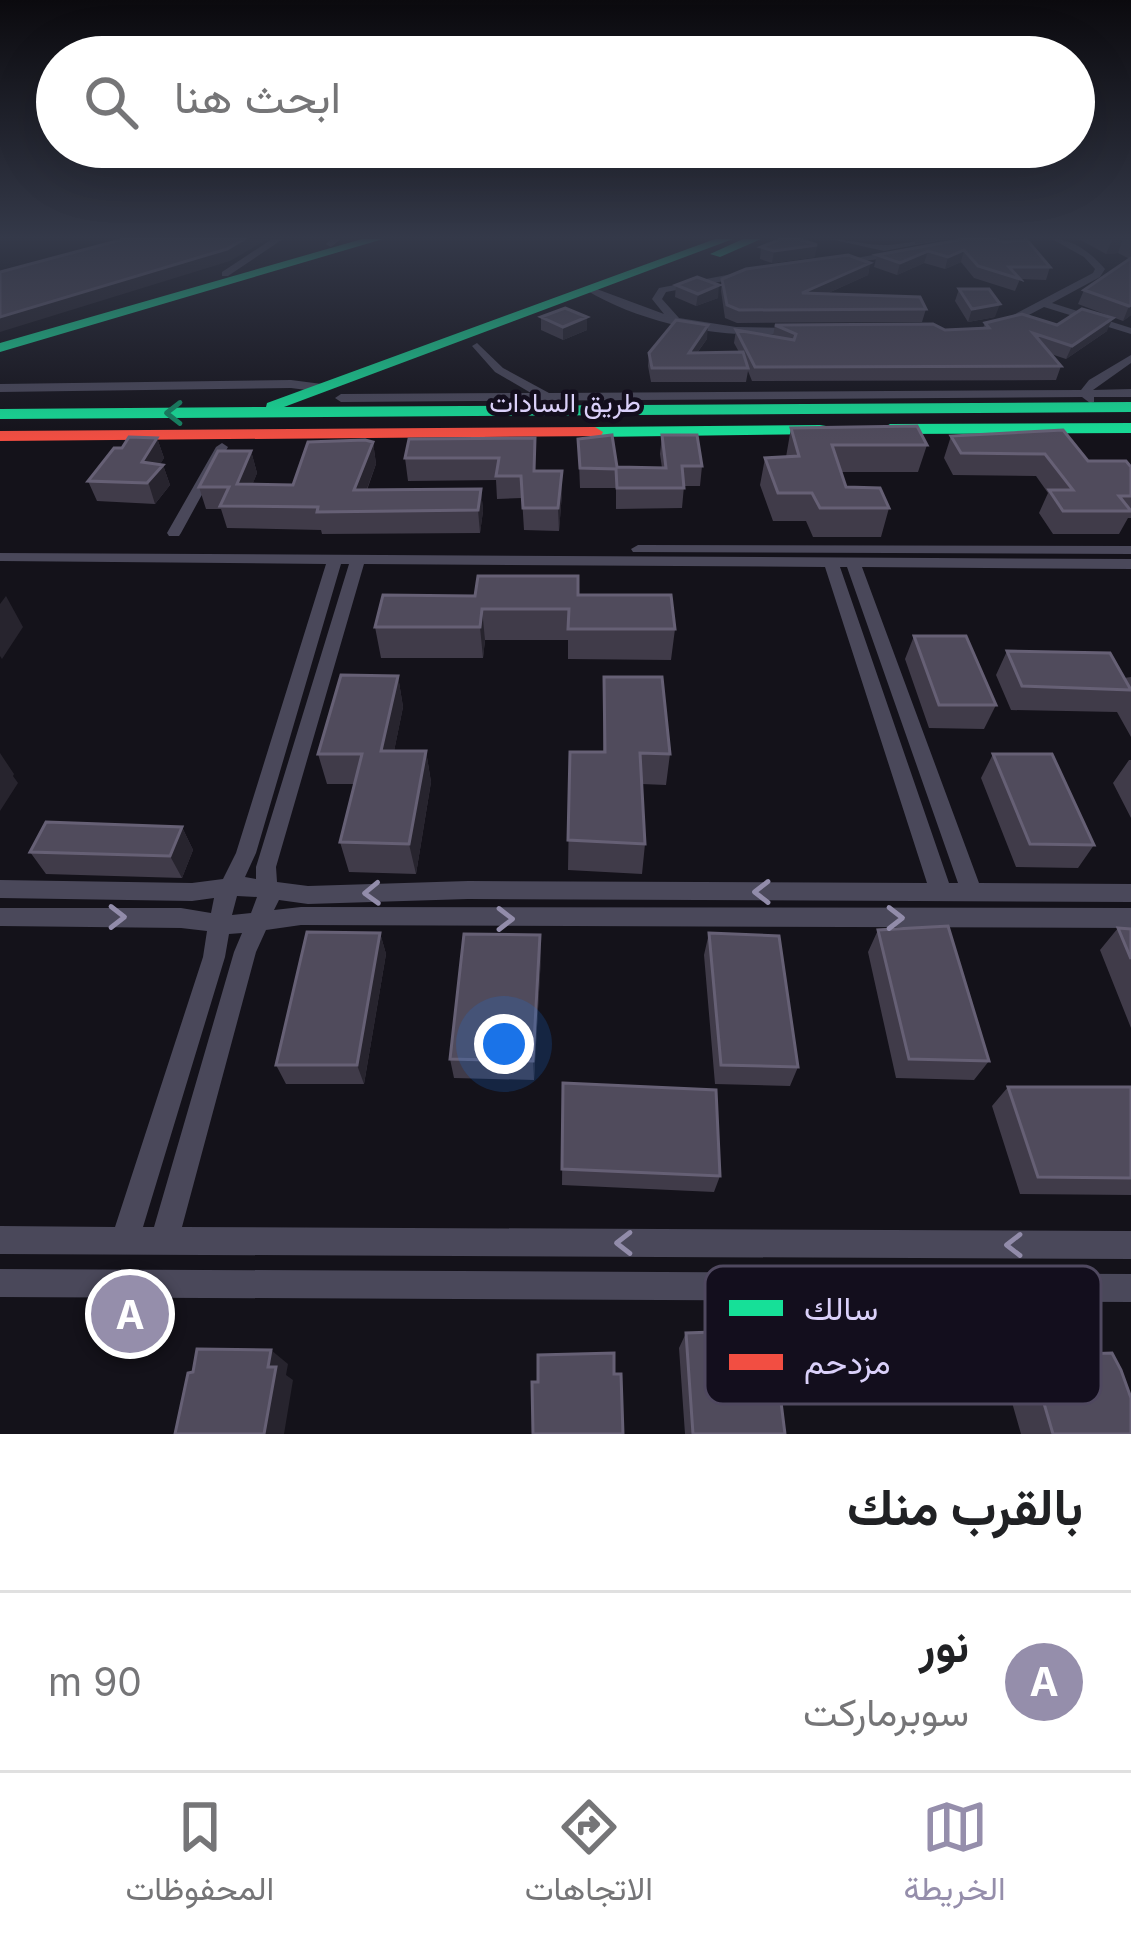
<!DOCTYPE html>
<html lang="ar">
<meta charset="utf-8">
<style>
:root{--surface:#fff;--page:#f6f6f6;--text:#202124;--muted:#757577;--line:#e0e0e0;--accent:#958eab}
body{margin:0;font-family:Inter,Vazirmatn,sans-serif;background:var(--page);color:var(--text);direction:rtl}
.you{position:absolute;left:504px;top:1044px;width:42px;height:42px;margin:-30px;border:9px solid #fff;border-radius:50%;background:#1a73e8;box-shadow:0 0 0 18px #1a73e833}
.badge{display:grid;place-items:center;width:78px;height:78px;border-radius:50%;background:var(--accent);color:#fff;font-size:39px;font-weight:700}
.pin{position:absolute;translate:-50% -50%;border:6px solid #fff;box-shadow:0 3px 12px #0006}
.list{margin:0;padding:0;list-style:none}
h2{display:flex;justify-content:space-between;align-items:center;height:156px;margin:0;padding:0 48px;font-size:51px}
h2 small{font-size:39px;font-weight:400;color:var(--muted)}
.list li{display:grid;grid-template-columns:78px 1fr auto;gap:36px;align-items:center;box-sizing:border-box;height:180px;padding:0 48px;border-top:3px solid var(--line)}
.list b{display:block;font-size:45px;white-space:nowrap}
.list p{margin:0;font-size:39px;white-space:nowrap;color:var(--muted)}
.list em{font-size:39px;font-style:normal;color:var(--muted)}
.icon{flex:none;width:66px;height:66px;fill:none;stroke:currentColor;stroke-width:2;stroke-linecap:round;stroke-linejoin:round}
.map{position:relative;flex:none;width:1131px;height:1434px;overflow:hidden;direction:ltr}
.search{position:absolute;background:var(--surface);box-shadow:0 12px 48px #0002;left:36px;right:36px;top:36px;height:132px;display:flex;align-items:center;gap:30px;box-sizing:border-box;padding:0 42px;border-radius:66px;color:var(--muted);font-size:45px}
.sheet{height:336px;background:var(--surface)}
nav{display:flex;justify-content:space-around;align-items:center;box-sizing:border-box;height:168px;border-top:3px solid var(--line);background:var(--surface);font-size:33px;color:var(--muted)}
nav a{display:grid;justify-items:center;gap:6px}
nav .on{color:var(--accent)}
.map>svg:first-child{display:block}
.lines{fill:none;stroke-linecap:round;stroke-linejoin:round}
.street{fill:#4a485a;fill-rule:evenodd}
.fast{fill:#16e098;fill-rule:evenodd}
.jam{fill:#f24e42;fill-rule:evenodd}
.wall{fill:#403b49}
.shaded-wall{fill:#27242e}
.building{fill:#504b5c;stroke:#666075;stroke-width:3}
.oneway{stroke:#158261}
.oneway2{stroke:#928caa}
.labels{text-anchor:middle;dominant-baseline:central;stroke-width:9;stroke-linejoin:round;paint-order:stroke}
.far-street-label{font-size:27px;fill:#dad0f9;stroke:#130e1d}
.key{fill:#130e1d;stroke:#4f485f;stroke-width:3}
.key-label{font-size:33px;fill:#dad0f9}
</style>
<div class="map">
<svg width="1131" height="1434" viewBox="0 0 1131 1434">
<rect width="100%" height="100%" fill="#14121a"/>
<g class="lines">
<!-- street -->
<path class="street" d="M 272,239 L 283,239 L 228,276 L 222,276 L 222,272 Z
M 331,239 L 341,239 L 331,247 L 326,244 Z
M 830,239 C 849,239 869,246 888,245 C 908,243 927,239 947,239 L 884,251 Z
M 1052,239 C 1074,239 1091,253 1105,269 L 1100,277 L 1052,303 L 1131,328 L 1131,334 L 1044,307 L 1010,325 L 1002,325 L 1002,321 L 1093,273 L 1095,269 L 1084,257 Z
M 901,250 L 904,255 L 839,265 L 834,262 Z
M 753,270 L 758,273 L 756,275 L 666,292 L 662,299 L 679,318 L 736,327 L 794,328 L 798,329 L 798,333 C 727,340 646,326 586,290 L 594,288 L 664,314 L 652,299 L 659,288 Z
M 477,343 L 503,368 L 549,393 L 1081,390 L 1089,380 L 1131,355 L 1131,363 L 1093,390 L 1131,389 L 1131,397 L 1094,397 L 1094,402 L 1090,403 L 1082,397 L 341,402 L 335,398 L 341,394 L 531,393 L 495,372 L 472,346 Z
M 291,380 L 322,384 L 328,388 L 322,392 L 291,388 L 0,392 L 0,384 Z
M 222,443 L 228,447 L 181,533 L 179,536 L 169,536 L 167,533 L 216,447 Z
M 638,545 L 1131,546 L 1131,554 L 633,552 L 631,549 Z
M 0,553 L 1131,559 L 1131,569 L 862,567 L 979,883 L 1131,884 L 1131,902 L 468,899 L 308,904 L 279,900 L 274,910 L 301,907 L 1131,908 L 1131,928 L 301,925 L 266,930 L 256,952 L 182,1227 L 1131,1231 L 1131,1259 L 0,1254 L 0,1226 L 115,1227 L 203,957 L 207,931 L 181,928 L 0,926 L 0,908 L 181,908 L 211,913 L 214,898 L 192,901 L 0,898 L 0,880 L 192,883 L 223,879 L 236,853 L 326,564 L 0,561 ZM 341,564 L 349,564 L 256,867 L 256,879 L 245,877 L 256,853 ZM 364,564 L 825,567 L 927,883 L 468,881 L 308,886 L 277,882 L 276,867 ZM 840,567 L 847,567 L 958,883 L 949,883 ZM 237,896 L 257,897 L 251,913 L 232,915 ZM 242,933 L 234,952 L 154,1227 L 143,1227 L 225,957 L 229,934 Z
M 0,1269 L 1131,1274 L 1131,1302 L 0,1297 Z"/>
<!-- fast -->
<path class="fast" d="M 362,239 L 383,239 L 0,352 L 0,343 Z
M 715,239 L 733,239 L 284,407 L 1131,402 L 1131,412 L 0,419 L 0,409 L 266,407 L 267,403 Z
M 743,239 L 761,239 L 720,257 L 710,254 Z
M 1131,423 L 1131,433 L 890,434 L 882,429 L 890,424 Z
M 820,425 L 826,426 L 826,434 L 595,437 L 587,432 L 595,427 Z"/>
<!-- jam -->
<path class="jam" d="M 595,427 L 603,432 L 601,436 L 0,441 L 0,431 Z"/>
</g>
<!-- wall -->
<path class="wall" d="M 964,239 L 1050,267 L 1046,280 L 1020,279 L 1015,291 L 974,278 L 961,262 L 945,269 L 924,263 L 897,275 L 874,267 L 877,255 Z
M 1079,239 L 1131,239 L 1131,315 L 1123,321 L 1078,304 L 1084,290 L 1130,259 L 1118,253 L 1106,254 Z
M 761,247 L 815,257 L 772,263 L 760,259 Z
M 870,263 L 868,275 L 826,294 L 926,309 L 922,322 L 737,323 L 725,318 L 721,291 L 722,279 Z
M 676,285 L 718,298 L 696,306 L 675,297 Z
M 959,289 L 995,317 L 968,322 L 955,301 Z
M 541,317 L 587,317 L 587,330 L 563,340 L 541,330 Z
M 985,323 L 1057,325 L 1107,331 L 1066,359 L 1051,354 L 1061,366 L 1056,380 L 752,381 L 748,371 L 746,382 L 651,382 L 648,366 L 649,353 L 707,339 L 697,353 L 739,352 L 734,343 L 736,330 L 773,336 L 775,325 L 945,330 L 983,328 Z
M 791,428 L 927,445 L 918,472 L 841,472 L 846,487 L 889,508 L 881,537 L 813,537 L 806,521 L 773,521 L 760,485 L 765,458 L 786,457 Z
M 662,435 L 702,466 L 700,486 L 684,486 L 682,508 L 616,509 L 616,488 L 580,488 L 578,439 L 617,467 L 662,468 L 660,454 Z
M 951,436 L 1088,461 L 1131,467 L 1131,518 L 1128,518 L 1119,534 L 1053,534 L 1039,513 L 1048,493 L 1036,476 L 953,475 L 944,458 Z
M 157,438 L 164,458 L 160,464 L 163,465 L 170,485 L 155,504 L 97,501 L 88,481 L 122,448 Z
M 535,438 L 535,471 L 562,493 L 559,531 L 524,530 L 522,498 L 497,499 L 496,480 L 408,481 L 405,458 Z
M 373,442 L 376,464 L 367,490 L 481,489 L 483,511 L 480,533 L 322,534 L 321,530 L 227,528 L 221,509 L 206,509 L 199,487 L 251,451 L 257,473 L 252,485 L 293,485 Z
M 578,595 L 675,629 L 671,660 L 568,659 L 568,640 L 485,640 L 483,658 L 381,658 L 375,627 Z
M 914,636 L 996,705 L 984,729 L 929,728 L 905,659 Z
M 1007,651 L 1124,678 L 1131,677 L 1131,737 L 1117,712 L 1011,710 L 996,675 Z
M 398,676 L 403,707 L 394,751 L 426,751 L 431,782 L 416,874 L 349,872 L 340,842 L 354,784 L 327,784 L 318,754 Z
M 604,677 L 670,754 L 666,785 L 642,784 L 645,844 L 642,874 L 568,870 L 570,752 L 603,752 Z
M 993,754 L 1094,845 L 1078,868 L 1016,867 L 981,778 Z
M 1129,760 L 1131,760 L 1131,818 L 1113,783 Z
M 182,827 L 193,850 L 182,878 L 46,874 L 30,852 Z
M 1118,928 L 1131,929 L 1131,1028 L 1100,950 Z
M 878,930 L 989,1061 L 974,1080 L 896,1078 L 868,952 Z
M 380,933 L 386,954 L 364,1084 L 286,1084 L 276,1065 Z
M 709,933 L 798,1067 L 790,1086 L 715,1084 L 704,955 Z
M 540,935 L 541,957 L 534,1080 L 454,1078 L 450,1059 Z
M 563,1083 L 720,1176 L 714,1192 L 562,1185 Z
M 1008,1087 L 1131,1087 L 1131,1195 L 1020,1194 L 992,1106 Z
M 686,1333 L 785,1434 L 685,1434 L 679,1348 Z
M 1028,1349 L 1053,1355 L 1131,1434 L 1021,1434 L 1001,1364 Z"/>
<!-- shaded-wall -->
<path class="shaded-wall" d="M 244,239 L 268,239 L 230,261 L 0,332 L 0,317 Z
M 916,239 L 947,239 L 915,244 Z
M 1123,239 L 1118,253 L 1106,254 L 1112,240 Z
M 817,245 L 815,257 L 772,263 L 774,251 Z
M 964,250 L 961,262 L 945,269 L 948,257 Z
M 928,251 L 924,263 L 897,275 L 900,263 Z
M 870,263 L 868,275 L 799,306 L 802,293 Z
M 719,285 L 718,298 L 696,306 L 698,294 Z
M 1000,304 L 995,317 L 968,322 L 972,309 Z
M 1131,305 L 1131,315 L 1123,321 L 1129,306 Z
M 587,317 L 587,330 L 563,340 L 563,327 Z
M 1113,318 L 1107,331 L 1066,359 L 1072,346 Z
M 708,325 L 707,339 L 687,366 L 689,353 Z
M 157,438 L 164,458 L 151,479 L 163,465 L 170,485 L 155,504 L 142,462 Z
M 373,442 L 376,464 L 358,513 L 354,490 Z
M 251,451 L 257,473 L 244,507 L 237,484 Z
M 562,471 L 562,493 L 559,531 L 558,508 Z
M 481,489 L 483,511 L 480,533 L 478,510 Z
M 6,596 L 23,627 L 2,659 L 0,656 L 0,604 Z
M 482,609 L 485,640 L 483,658 L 480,627 Z
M 398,676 L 403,707 L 388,781 L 381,751 Z
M 426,751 L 431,782 L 416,874 L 409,844 Z
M 0,753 L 14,774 L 13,776 L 18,783 L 0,811 Z
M 182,827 L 193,850 L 182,878 L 170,856 Z
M 380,933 L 386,954 L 364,1084 L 357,1065 Z
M 540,935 L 541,957 L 534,1080 L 533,1061 Z
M 271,1350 L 288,1364 L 286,1375 L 293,1380 L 284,1434 L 264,1434 Z"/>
<!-- building -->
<path class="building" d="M 124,239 L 244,239 L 227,249 L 0,317 L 0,272 Z
M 781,239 L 799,239 L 817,245 L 774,251 L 761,247 Z
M 964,239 L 994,239 L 1004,242 L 1027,240 L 1050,267 L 1009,267 L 1020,279 L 978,266 L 964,250 L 948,257 L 928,251 L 900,263 L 877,255 Z
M 848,255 L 870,263 L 802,293 L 920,297 L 926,309 L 739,310 L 727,305 L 722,279 L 746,269 Z
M 1131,258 L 1131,305 L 1129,306 L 1084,290 Z
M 697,277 L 719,285 L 698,294 L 676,285 Z
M 959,289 L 989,289 L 1000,304 L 972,309 Z
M 565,308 L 587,317 L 563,327 L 541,317 Z
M 1082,309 L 1113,318 L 1072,346 L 1033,333 L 1061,366 L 755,367 L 736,330 L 794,340 L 796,334 L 775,325 L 933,324 L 945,330 L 989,328 L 985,323 L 1022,314 L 1057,325 Z
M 676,320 L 708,325 L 689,353 L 743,352 L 748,368 L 652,368 L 649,353 Z
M 917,426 L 927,445 L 832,445 L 846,487 L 880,488 L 889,508 L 820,508 L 812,493 L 778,493 L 765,458 L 799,456 L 791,428 Z
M 1063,430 L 1088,461 L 1126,461 L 1131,467 L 1131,496 L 1119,496 L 1131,511 L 1063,511 L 1049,490 L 1073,490 L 1045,454 L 961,453 L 951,436 Z
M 612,435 L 617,467 L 666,468 L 662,435 L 697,435 L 702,466 L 682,466 L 684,488 L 617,488 L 616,469 L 580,468 L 578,439 Z
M 129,437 L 157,438 L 142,462 L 163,465 L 147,483 L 88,481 L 114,448 L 122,448 Z
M 535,438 L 534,471 L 562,471 L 558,508 L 523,508 L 521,476 L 496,476 L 499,458 L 405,458 L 409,439 Z
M 365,440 L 373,442 L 354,490 L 481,489 L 478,510 L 317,512 L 318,507 L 220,506 L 229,487 L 199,487 L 218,451 L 251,451 L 237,484 L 293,485 L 308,442 Z
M 478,576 L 578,576 L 578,595 L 671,595 L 675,629 L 568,629 L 569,609 L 482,609 L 480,627 L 375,627 L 383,595 L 475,596 Z
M 914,636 L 966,636 L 996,705 L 939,705 Z
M 1007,651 L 1110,653 L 1131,690 L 1022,686 Z
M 341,675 L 398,676 L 381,751 L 426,751 L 409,844 L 340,842 L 362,754 L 318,754 Z
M 604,677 L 662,677 L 670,754 L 640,753 L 645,844 L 568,840 L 570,752 L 605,752 Z
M 993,754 L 1052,754 L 1094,845 L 1030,844 Z
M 46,822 L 182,827 L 170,856 L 30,852 Z
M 948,926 L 989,1061 L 909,1059 L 878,930 Z
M 1118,928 L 1131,929 L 1131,959 Z
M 307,932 L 380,933 L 357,1065 L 276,1065 Z
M 709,933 L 779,936 L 798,1067 L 721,1065 Z
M 464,934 L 540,935 L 533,1061 L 450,1059 Z
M 563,1083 L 716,1090 L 720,1176 L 562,1169 Z
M 1008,1087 L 1131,1087 L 1131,1178 L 1038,1177 Z
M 772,1330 L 785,1434 L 693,1434 L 686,1333 Z
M 197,1349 L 271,1350 L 268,1367 L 276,1367 L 264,1434 L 175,1434 L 188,1373 L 193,1372 Z
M 1028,1349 L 1051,1349 L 1053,1355 L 1112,1353 L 1121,1370 L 1131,1398 L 1131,1434 L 1053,1434 Z
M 614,1353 L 614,1374 L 621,1374 L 623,1434 L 533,1434 L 532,1382 L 538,1382 L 538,1355 Z"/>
<!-- one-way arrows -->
<defs><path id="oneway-chevron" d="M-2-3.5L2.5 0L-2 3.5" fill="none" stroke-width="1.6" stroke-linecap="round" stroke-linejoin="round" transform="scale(3)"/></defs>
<use class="oneway" href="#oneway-chevron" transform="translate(174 413) rotate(180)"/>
<g class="oneway2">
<use href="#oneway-chevron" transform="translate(762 892) rotate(-180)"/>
<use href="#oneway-chevron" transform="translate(372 893) rotate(178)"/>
<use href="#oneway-chevron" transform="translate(117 917)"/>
<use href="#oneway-chevron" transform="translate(895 918)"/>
<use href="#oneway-chevron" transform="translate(505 919)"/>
<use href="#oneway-chevron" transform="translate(624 1243) rotate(-180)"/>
<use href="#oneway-chevron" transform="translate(1014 1245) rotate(-180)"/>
</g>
<!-- sky -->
<linearGradient id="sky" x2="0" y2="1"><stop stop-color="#0b0a0e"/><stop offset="0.54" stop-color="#343949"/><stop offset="1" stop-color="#343949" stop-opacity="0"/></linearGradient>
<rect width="1131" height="440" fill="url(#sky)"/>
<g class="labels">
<!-- far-street labels -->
<g class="far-street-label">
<text x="565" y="402">طريق السادات</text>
</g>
</g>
<!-- legend -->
<rect x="705" y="1266" width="396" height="138" rx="18" class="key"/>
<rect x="729" y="1300" width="54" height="16" fill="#16e098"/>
<rect x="729" y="1354" width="54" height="16" fill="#f24e42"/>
<g class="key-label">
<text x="804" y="1320">سالك</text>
<text x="804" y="1374">مزدحم</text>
</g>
</svg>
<div class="you"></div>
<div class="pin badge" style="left:130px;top:1314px">A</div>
<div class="search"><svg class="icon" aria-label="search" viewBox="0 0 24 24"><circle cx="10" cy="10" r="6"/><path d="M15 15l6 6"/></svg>ابحث هنا</div>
</div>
<section class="sheet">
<h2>بالقرب منك<small></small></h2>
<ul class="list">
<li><span class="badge">A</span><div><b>نور</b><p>سوبرماركت</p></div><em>90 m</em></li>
</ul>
</section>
<nav>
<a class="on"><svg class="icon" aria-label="map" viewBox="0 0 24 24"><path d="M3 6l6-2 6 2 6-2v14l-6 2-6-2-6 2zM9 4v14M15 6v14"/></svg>الخريطة</a>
<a><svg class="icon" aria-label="directions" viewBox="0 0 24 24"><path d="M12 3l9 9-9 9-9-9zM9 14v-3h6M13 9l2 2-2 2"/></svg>الاتجاهات</a>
<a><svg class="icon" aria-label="saved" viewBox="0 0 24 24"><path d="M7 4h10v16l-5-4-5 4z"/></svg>المحفوظات</a>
</nav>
